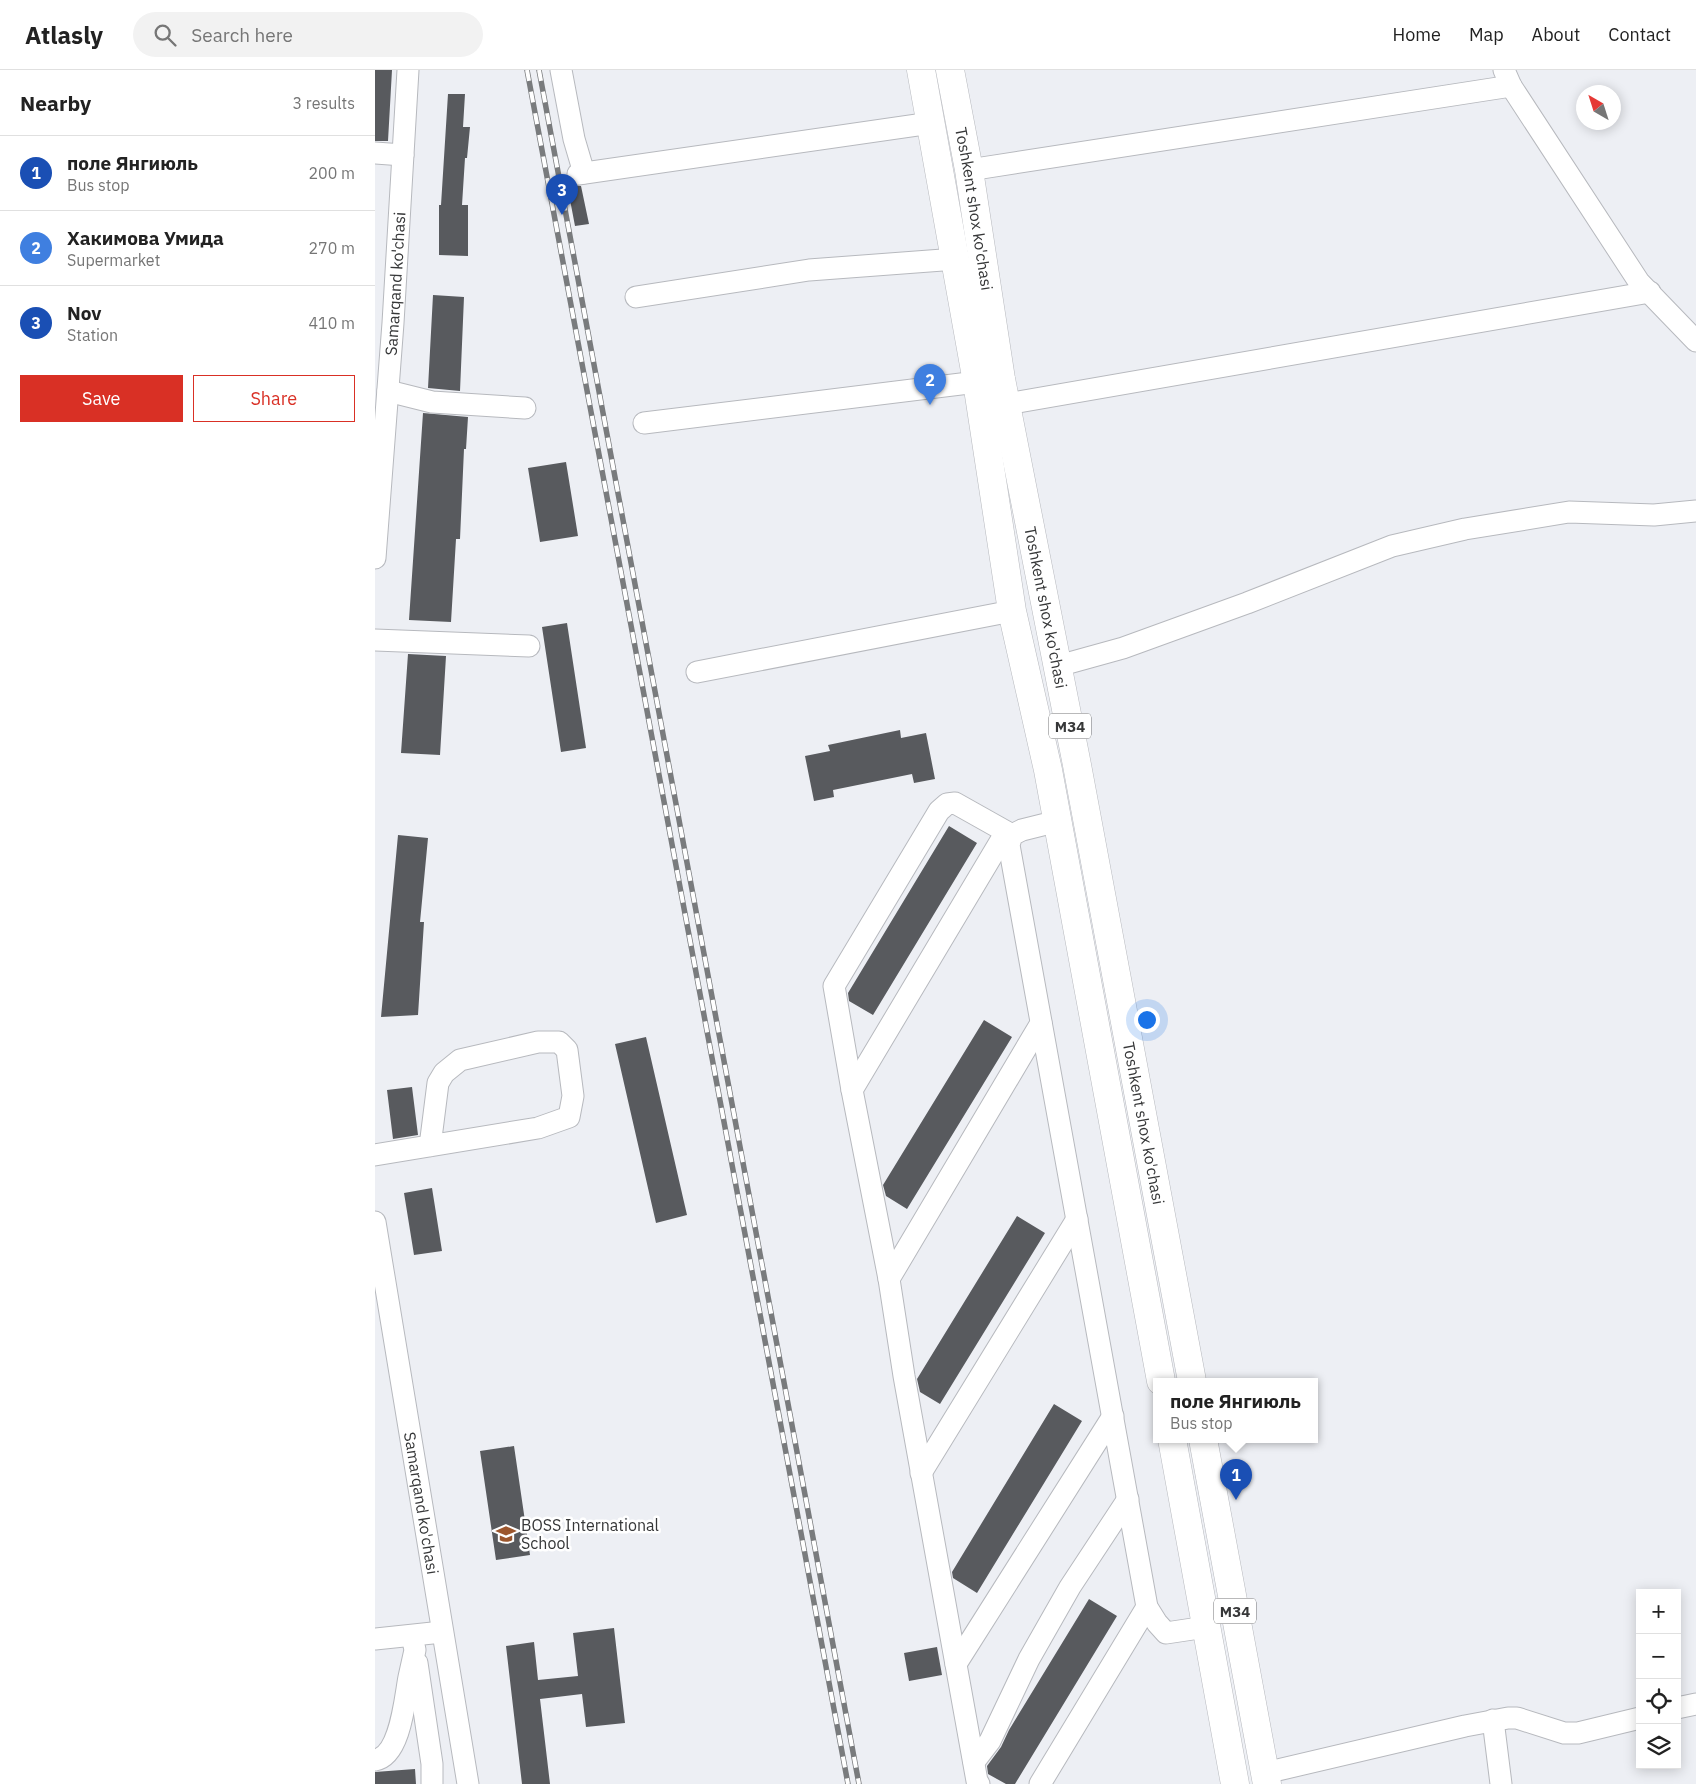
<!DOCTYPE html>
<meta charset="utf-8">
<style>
:root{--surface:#fff;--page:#f2f2f2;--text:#222;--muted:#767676;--line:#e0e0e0;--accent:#d93025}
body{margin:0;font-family:"IBM Plex Sans",sans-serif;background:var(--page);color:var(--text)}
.controls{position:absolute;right:15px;bottom:15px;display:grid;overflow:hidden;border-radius:0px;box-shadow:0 2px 12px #0003}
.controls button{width:45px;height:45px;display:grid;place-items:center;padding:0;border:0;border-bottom:1px solid var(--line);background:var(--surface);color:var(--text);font:25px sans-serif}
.compass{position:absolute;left:1201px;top:15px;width:45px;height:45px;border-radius:50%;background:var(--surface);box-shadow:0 2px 12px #0003;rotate:321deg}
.you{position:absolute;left:771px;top:949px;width:18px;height:18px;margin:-12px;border:4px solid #fff;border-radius:50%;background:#1a73e8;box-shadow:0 0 0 8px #1a73e833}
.badge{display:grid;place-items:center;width:32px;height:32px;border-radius:50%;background:var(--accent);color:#fff;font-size:16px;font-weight:700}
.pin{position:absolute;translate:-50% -41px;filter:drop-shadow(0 1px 2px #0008)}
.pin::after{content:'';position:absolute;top:26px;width:18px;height:15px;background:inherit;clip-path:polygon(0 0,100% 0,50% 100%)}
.popup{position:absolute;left:778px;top:1308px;width:165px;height:65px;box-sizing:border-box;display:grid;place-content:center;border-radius:0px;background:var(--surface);filter:drop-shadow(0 1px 4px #0005);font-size:16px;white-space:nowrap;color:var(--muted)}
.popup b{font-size:19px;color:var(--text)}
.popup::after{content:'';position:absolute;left:50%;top:100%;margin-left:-10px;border:10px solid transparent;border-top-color:var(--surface)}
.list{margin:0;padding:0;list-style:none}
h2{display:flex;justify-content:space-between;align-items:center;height:65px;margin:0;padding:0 20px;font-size:21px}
h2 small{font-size:16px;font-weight:400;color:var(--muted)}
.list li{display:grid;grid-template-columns:32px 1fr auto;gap:15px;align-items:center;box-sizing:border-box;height:75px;padding:0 20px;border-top:1px solid var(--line)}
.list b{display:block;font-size:19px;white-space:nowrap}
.list p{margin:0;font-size:16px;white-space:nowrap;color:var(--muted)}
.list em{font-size:16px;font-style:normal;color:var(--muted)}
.actions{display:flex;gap:10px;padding:15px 20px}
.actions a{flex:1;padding:11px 0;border:1px solid var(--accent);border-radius:0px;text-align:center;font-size:18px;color:var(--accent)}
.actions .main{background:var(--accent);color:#fff}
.icon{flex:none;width:28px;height:28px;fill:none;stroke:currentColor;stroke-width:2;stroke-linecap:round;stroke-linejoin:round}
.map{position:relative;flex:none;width:1321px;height:1714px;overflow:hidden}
header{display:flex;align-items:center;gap:30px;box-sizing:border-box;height:70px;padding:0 25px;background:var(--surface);border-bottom:1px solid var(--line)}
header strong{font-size:24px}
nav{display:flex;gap:28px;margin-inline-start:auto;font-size:18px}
.search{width:350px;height:45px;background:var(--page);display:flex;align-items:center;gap:12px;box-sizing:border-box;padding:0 18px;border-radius:28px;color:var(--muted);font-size:19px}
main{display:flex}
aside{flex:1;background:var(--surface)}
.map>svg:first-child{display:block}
.building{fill:#585a5e}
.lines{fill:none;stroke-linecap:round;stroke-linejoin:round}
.minor-casing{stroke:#b7b9be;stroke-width:23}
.major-casing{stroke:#b7b9be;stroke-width:29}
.minor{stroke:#fff;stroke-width:21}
.major{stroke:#fff;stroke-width:28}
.rail-casing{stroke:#797b7d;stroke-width:5.5}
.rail{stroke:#fff;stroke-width:4;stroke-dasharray:11;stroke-linecap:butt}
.labels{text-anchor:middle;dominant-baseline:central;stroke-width:5;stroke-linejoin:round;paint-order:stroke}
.shield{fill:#fff;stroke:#727374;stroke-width:1}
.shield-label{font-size:15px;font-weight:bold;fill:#363738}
.street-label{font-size:16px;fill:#363738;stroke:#fff}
.poi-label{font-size:16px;fill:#363738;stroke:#fff;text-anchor:start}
</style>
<header>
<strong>Atlasly</strong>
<div class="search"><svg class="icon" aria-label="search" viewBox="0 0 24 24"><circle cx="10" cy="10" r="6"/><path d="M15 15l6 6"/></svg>Search here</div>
<nav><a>Home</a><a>Map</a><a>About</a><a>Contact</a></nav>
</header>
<main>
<aside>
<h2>Nearby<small>3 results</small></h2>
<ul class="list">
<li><span class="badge" style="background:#1a4fb4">1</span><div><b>поле Янгиюль</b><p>Bus stop</p></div><em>200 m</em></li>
<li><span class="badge" style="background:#3f7fe0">2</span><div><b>Хакимова Умида</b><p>Supermarket</p></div><em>270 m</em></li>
<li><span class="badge" style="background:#1a4fb4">3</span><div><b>Nov</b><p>Station</p></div><em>410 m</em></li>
</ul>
<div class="actions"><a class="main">Save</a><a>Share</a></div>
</aside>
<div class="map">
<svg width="1321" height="1714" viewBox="0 0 1321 1714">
<rect width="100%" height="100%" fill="#edeff4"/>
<!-- building -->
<path class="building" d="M 0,0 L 17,0 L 13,71 L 0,71 Z
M 73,24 L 90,24 L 88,57 L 95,57 L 92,88 L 90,88 L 87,135 L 93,135 L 93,186 L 64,185 L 64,135 L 66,135 Z
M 192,114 L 206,116 L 214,154 L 200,156 Z
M 58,225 L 89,227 L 85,321 L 53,318 Z
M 48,343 L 93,347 L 91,379 L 89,379 L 85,469 L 81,469 L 76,552 L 34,550 Z
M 191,392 L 203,466 L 165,472 L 153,398 Z
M 192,553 L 211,678 L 186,682 L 167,557 Z
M 33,584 L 71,586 L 65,685 L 26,683 Z
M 525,660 L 526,668 L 551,663 L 560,709 L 539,713 L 537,704 L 458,720 L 459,727 L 439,731 L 430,686 L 455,681 L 453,675 Z
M 574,756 L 602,773 L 498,945 L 474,931 L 473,923 Z
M 23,765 L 53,768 L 45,852 L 49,852 L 43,945 L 6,947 Z
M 609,950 L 637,967 L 532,1139 L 511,1126 L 508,1115 Z
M 271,967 L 312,1145 L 281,1153 L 240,974 Z
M 37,1017 L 43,1065 L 18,1069 L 12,1020 Z
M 57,1118 L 67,1181 L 39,1185 L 29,1123 Z
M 642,1146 L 670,1163 L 565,1334 L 545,1322 L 542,1309 Z
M 679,1334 L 707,1351 L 602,1523 L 578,1508 L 577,1502 Z
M 139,1376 L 155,1485 L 121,1490 L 105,1381 Z
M 714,1529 L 742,1546 L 640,1714 L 631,1714 L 613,1704 L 612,1696 L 626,1677 L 634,1660 Z
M 239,1558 L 250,1653 L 211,1657 L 207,1624 L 165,1629 L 175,1714 L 147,1714 L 131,1576 L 159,1572 L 163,1610 L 203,1606 L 198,1563 Z
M 562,1577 L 567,1605 L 534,1611 L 529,1583 Z
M 40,1699 L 41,1714 L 0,1714 L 0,1702 Z"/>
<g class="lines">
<defs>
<g id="minor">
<path d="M 186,0 L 199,69 L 209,103"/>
<path d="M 1129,0 L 1136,16 L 1264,212 L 1321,271"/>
<path d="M 0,83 L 28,85"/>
<path d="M 594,100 L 1136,16"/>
<path d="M 203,104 L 556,53"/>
<path d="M 261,227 L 434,200 L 581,189"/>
<path d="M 13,321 L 57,332 L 150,338"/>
<path d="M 632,334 L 1275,222"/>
<path d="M 269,353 L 602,312"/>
<path id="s1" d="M 0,488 L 18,253 L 33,0"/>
<path d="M 0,570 L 154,576"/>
<path d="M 683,596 L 748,578 L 872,533 L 1017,476 L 1090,459 L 1194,442 L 1279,445 L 1321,441"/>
<path d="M 322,602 L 637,541"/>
<path d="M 683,751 L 647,760 L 637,765 L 634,775 L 772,1537 L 782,1553 L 791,1563 L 831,1557"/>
<path d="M 477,1020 L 631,762"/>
<path d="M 0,1085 L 163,1058 L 194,1047 L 198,1026 L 192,980 L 184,972 L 163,972 L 85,990 L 69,1003 L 63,1013 L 55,1076"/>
<path id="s2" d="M 0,1152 L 93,1714"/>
<path d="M 514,1209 L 666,953"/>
<path d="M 546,1403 L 702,1149"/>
<path d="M 0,1569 L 67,1562"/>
<path d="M 42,1593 L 57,1694 L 57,1714"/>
<path d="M 581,1594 L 738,1346"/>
<path d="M 1302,1638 L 1321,1634"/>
<path d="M 1118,1650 L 1126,1714"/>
<path d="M 0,1690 C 26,1686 30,1627 34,1607 C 36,1598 38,1589 40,1580 L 37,1566"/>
<path d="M 599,1692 L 615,1671 L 654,1589 L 695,1517 L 753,1429"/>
<path d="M 890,1703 L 1090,1656 L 1133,1648 L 1142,1648 L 1189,1663 L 1203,1663 L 1265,1648"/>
<path d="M 604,1714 L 602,1711 L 529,1306 L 514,1209 L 477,1020 L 459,916 L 564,741 L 572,734 L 580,733 L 637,765"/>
<path d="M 665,1714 L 772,1537"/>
</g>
<g id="major">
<path d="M 546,0 L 602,312 L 637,541 L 673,700 L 786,1311"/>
<path id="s3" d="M 575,0 L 594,100 L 626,309 L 702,695 L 817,1311"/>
<path d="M 797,1369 L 860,1714"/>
<path d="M 828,1369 L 892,1714"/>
</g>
</defs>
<!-- minor casing -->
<use href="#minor" class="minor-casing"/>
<!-- major casing -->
<use href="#major" class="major-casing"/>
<!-- minor -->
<use href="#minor" class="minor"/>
<!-- major -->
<use href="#major" class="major"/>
<defs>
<path id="rail" d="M 152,0 L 473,1714
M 164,0 L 484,1714"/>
</defs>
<!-- rail casing -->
<use href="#rail" class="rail-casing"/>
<!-- rail -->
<use href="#rail" class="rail"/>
</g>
<!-- icons -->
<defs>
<symbol id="school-bare" viewBox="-9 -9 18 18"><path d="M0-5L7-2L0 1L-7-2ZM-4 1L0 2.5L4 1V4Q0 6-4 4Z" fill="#9c562d" stroke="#fff" stroke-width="2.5" paint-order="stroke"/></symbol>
</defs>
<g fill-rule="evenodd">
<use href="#school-bare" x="117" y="1450" width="28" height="28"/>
</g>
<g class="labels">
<!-- shield labels -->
<g class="shield">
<rect x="674" y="643.5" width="42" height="25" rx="4"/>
<rect x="839" y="1528.5" width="42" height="25" rx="4"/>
</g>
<g class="shield-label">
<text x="695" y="656">M34</text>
<text x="860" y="1541">M34</text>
</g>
<!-- street labels -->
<g class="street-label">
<text stroke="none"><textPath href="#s3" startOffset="141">Toshkent shox ko'chasi</textPath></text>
<text stroke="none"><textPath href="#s1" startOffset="275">Samarqand ko'chasi</textPath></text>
<text stroke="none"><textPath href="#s3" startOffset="546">Toshkent shox ko'chasi</textPath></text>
<text stroke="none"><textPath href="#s3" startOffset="1071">Toshkent shox ko'chasi</textPath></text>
<text stroke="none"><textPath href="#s2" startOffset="285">Samarqand ko'chasi</textPath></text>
</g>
<!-- poi labels -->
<g class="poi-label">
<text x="146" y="1455">BOSS International<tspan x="146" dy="18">School</tspan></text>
</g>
</g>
</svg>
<div class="controls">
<button>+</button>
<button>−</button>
<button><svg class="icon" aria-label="locate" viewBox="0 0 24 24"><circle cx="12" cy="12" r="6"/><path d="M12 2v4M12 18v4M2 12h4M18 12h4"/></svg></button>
<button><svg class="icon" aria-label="layers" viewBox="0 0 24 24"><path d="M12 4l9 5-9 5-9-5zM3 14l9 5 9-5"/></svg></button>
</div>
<svg class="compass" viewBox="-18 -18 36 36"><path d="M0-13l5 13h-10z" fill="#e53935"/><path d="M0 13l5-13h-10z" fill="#767676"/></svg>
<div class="you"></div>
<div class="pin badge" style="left:861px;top:1430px;background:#1a4fb4">1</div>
<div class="popup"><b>поле Янгиюль</b>Bus stop</div>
<div class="pin badge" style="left:555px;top:335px;background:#3f7fe0">2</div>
<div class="pin badge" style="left:187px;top:145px;background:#1a4fb4">3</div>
</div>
</main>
